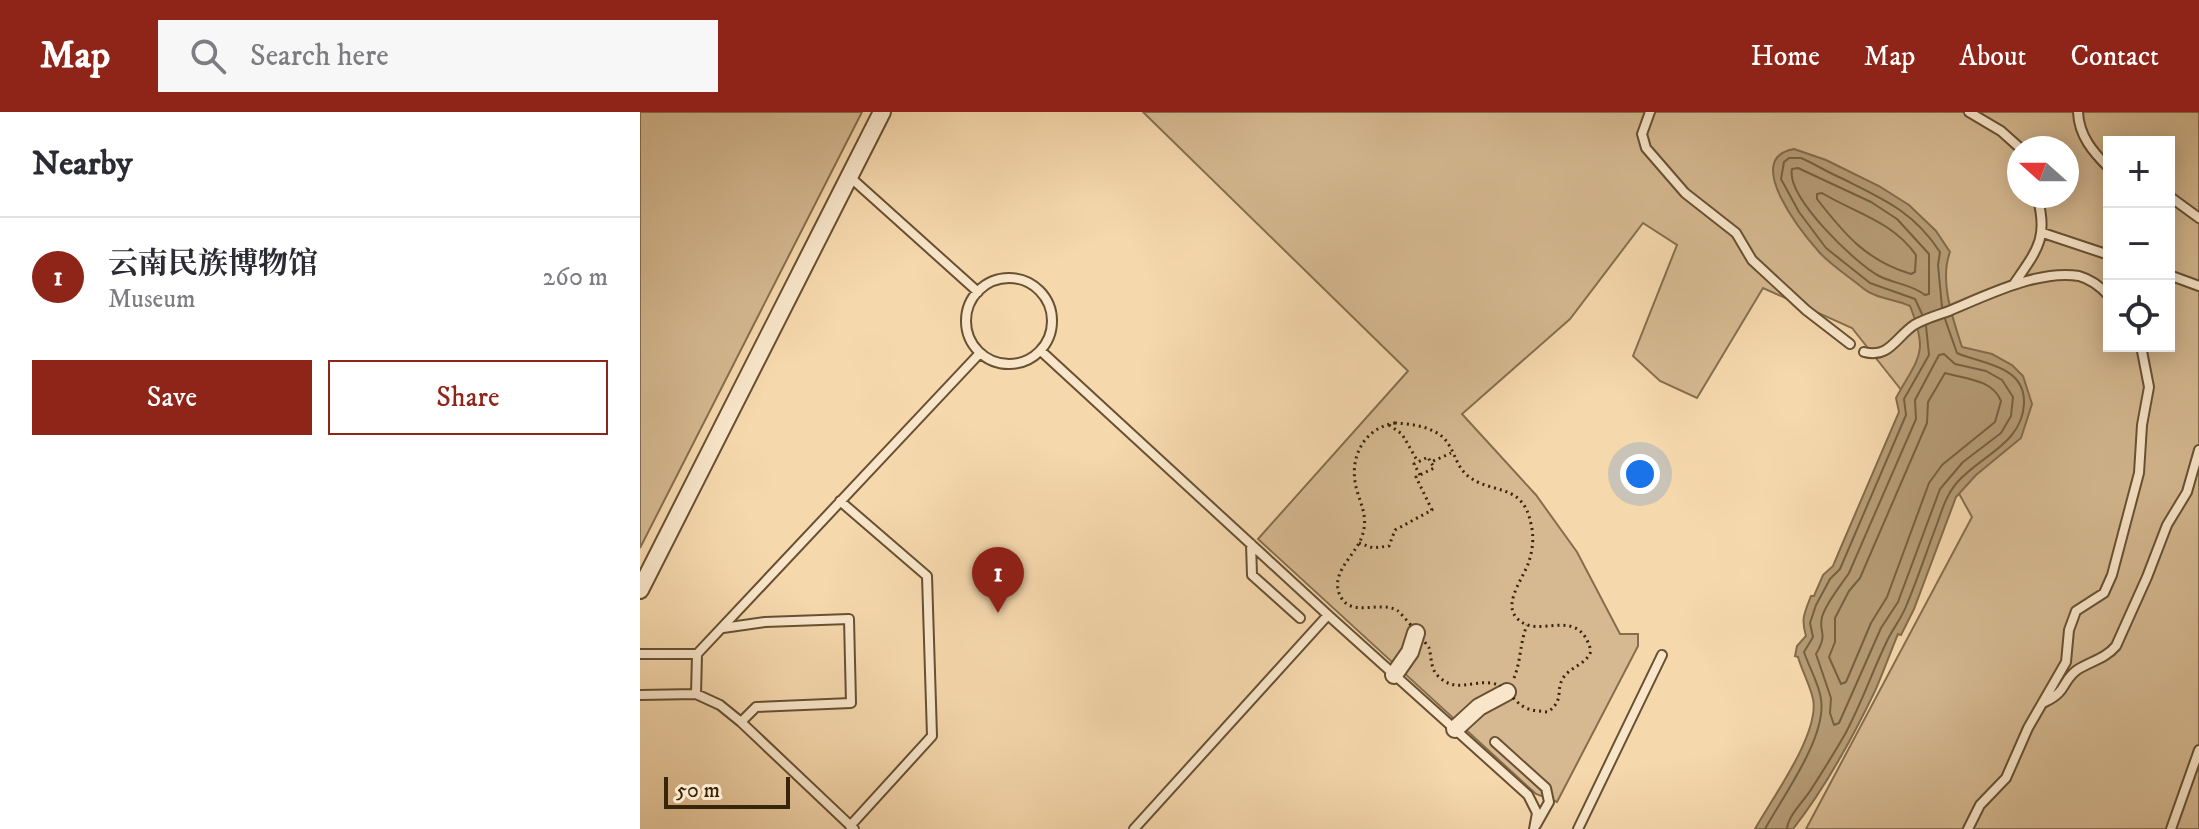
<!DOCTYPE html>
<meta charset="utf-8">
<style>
:root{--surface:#fff;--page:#f7f7f7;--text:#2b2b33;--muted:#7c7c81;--line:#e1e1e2;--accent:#8f2418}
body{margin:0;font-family:"IM FELL DW Pica","Noto Serif SC",serif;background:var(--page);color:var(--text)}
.controls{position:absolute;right:24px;top:24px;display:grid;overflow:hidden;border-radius:0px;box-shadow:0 4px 20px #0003}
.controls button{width:72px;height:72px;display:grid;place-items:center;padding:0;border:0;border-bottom:2px solid var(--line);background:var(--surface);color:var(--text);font:40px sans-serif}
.compass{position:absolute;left:1367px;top:24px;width:72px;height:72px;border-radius:50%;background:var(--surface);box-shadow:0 4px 20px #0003;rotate:291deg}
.scale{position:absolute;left:24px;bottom:20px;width:126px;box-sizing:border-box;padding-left:8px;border:4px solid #372409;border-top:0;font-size:22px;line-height:28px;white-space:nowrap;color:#372409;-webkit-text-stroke:6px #f9e6ca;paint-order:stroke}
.you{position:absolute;left:1000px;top:362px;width:28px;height:28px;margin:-20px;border:6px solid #fff;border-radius:50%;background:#1a73e8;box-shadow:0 0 0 12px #1a73e833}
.badge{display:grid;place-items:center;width:52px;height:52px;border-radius:50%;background:var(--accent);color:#fff;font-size:26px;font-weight:700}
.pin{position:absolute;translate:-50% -66px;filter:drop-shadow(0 2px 4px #0008)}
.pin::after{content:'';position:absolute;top:42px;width:28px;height:24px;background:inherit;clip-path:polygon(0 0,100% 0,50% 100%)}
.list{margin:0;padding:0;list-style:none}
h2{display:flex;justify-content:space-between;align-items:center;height:104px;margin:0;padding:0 32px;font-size:34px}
h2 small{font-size:26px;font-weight:400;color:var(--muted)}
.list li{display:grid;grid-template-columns:52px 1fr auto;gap:24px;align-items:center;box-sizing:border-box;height:120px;padding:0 32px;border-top:2px solid var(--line)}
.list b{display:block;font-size:30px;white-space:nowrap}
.list p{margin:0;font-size:26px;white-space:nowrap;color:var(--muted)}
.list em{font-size:26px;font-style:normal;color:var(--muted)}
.actions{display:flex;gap:16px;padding:24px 32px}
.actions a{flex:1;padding:18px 0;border:2px solid var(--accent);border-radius:0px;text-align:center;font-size:28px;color:var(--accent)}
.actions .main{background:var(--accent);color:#fff}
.icon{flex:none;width:44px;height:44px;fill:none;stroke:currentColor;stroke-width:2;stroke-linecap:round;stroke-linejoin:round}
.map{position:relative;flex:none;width:1559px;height:717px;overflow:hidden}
header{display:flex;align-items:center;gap:48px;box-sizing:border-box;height:112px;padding:0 40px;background:var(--accent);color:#fff}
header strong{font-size:38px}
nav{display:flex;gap:44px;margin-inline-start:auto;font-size:28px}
.search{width:560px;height:72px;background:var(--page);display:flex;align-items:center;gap:20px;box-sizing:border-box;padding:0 28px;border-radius:0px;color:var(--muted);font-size:30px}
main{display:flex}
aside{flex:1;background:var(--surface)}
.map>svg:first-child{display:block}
.green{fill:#d6b991;stroke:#866e4d;stroke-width:2;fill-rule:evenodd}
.water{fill:#b59b75;stroke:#836b4a;stroke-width:2}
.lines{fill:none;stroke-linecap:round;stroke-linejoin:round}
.shore{stroke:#76603f;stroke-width:2}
.lane-casing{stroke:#675132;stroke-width:12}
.street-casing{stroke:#675132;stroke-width:20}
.path{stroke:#372409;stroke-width:3;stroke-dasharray:2 4;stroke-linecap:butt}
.lane{stroke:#f9e6ca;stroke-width:8}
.street{stroke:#f9e6ca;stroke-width:16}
</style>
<header>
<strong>Map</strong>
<div class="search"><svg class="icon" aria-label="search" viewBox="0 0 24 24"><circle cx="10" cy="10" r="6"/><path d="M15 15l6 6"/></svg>Search here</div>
<nav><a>Home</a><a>Map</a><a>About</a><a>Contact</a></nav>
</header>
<main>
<aside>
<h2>Nearby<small></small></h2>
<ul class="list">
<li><span class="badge">1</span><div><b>云南民族博物馆</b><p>Museum</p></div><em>260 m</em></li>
</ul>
<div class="actions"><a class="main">Save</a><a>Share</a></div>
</aside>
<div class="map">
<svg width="1559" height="717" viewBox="0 0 1559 717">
<rect width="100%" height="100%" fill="#f6d8ad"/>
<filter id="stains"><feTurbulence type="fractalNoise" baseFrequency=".0025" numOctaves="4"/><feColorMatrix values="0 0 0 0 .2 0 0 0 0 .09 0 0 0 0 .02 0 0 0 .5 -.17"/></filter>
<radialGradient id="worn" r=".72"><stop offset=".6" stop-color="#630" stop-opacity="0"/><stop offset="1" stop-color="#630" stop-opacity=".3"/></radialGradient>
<!-- green -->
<path class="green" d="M 0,0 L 222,0 L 0,436 Z
M 503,0 L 1559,0 L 1559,717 L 1166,717 L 1332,405 L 1262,279 L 1212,216 L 1123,176 L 1057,286 L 1020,269 L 993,244 L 1037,133 L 1003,111 L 930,207 L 822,302 L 896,383 L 937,440 L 980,522 L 998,522 L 998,534 L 917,690 L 896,682 L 618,427 L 768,259 ZM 1469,30 L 1529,30 L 1529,234 L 1469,234 ZM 1379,36 L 1427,36 L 1427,84 L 1379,84 Z"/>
<!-- water -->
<path class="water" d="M 1154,37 L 1186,48 L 1239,74 L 1269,93 L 1296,119 L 1310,140 C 1299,169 1313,207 1322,235 L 1352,242 L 1372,253 L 1383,264 L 1392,292 L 1381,326 L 1336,363 L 1316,385 L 1274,497 L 1261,523 L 1258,522 C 1250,541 1243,561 1235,579 C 1212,627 1186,675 1153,717 L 1115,717 C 1133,685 1180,621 1173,587 C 1170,573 1162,559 1158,545 L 1155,544 L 1157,534 L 1166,524 C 1161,507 1164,502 1171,484 L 1174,484 L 1183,463 L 1193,454 L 1201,435 L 1259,300 L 1256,286 C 1279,244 1289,242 1270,194 C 1256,187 1236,187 1224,177 C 1210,165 1193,155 1180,141 C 1163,122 1101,46 1154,37 Z"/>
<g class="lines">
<!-- shore -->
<path class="shore" d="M 1158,56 L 1231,90 L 1257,107 L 1289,142 L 1289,182 L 1285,183 C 1271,172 1255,172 1239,164 C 1215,151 1146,85 1152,57 Z
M 1182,81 C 1215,101 1252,109 1276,143 L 1275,160 L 1271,162 C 1227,149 1205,123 1177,87 L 1177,82 Z
M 1282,202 L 1275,187 L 1230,171 L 1186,136 L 1159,100 L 1141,67 L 1144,50 L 1149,46 L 1161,46 C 1175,52 1187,60 1201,66 C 1243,87 1273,99 1300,140 L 1298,153 L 1302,195
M 1304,242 L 1315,252 L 1346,259 L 1362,268 L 1373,285 L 1371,304 L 1361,321 L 1323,350 L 1300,377 L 1258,490 L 1241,516 L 1199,611 L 1194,613 L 1190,601 L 1191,586 L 1176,542 C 1189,520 1178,521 1182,505 C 1186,491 1201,473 1209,461 L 1276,307 L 1275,288 L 1299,243 Z
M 1305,261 C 1325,267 1352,267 1361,289 L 1355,310 L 1302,353 L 1289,371 L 1247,485 L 1231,511 L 1206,570 L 1201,572 L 1189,545 L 1195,530 L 1195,506 L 1209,479 L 1220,466 L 1287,311 L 1288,290 Z
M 1125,717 C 1143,684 1187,625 1181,587 C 1179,572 1169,555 1164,540 L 1173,525 L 1170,511 L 1176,493 L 1190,467 L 1200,457 L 1266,303 L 1264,287 L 1289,243 L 1286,214
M 1147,717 C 1148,703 1165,688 1172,676 C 1183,659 1194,641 1204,624 C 1221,593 1232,560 1247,529 C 1253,516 1262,506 1267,492 C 1278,466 1287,438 1297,412 C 1302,398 1306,384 1315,373 C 1337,345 1382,333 1384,292 C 1386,253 1341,252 1317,241 L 1305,207"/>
<defs>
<path id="lane" d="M 1010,0 L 1002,22 L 1006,36 L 1045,81 L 1096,121 L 1112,148 L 1166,198 L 1210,232
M 1329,0 L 1361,19 L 1380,36
M 1438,0 C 1439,24 1453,40 1469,56
M 210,65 L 338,180
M 1529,84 L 1559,106
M 1403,121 L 1469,143
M 1529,163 L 1559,174
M326 209a43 43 0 1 1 86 0a43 43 0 1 1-86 0Z
M 1374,172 C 1397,138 1409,126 1397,84
M 401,239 L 688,503 L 494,717
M 1224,240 C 1249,247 1256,225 1274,213 C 1284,207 1298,203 1309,199 C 1345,184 1399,157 1439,164 C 1450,167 1461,175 1469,184
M 200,389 L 287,464 L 292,624 L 210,714
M 611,432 L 612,463 L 660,506
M 688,503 L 888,683 L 897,701 L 894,717
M 83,516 L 125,510 L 209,507 L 211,591 L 116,595 L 101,610
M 0,542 L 57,542
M 0,583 L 56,582
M 1405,590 C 1428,579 1421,570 1437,558 C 1451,549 1465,547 1476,534 L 1507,465 L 1527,413 L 1547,380 L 1559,338
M 855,630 L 906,676 L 909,690 L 896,713
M 214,717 L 101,610 L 80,593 L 56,582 L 57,542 L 340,241
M 938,717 L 1022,543
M 1328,717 L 1340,693 L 1366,666 L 1388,616 L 1426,550 L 1429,518 L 1436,499 L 1464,481 L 1472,463 L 1499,361 L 1502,313 L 1509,275 L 1501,234
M 1531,717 L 1559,638"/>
<path id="street" d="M 0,478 L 242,0
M 754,563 L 770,540 L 776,521
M 815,617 L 839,595 L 867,580"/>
</defs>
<!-- lane casing -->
<use href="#lane" class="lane-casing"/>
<!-- street casing -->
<use href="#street" class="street-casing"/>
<!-- path -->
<path class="path" d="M 755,311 C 773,312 799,315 809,333 C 816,344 817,355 828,364 C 852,383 883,370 891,412 C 894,424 893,437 889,449 C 885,464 863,490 876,505 C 897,531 938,490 951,539 C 946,553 931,554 923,566 C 915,580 925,587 908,600 C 900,599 891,599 884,595 C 872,588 865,572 850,571 C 831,569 815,581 798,564 C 790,556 792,546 789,536 C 788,533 761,501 758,499 C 740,487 709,508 699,481 C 691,458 718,442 723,421 C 728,404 720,391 716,375 C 709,345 724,316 755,311 Z
M 749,313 L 762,322 L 778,350
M 780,363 L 774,352 L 788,345 L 790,349
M 719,431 L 733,436 L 749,434 L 755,418 L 792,398 L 776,365 L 794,356 L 791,350 L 811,341
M 874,566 C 881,549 880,530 887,513"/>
<!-- lane -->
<use href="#lane" class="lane"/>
<!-- street -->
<use href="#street" class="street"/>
</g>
<rect width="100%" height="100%" filter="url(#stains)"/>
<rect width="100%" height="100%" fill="url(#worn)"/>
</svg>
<div class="controls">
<button>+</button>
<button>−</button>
<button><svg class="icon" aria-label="locate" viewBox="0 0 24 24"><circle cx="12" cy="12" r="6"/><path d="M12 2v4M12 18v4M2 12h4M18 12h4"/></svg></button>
</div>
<svg class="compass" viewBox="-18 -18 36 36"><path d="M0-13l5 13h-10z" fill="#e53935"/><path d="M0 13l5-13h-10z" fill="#7c7c81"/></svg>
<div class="scale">50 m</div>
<div class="you"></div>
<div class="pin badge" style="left:358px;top:501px">1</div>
</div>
</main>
